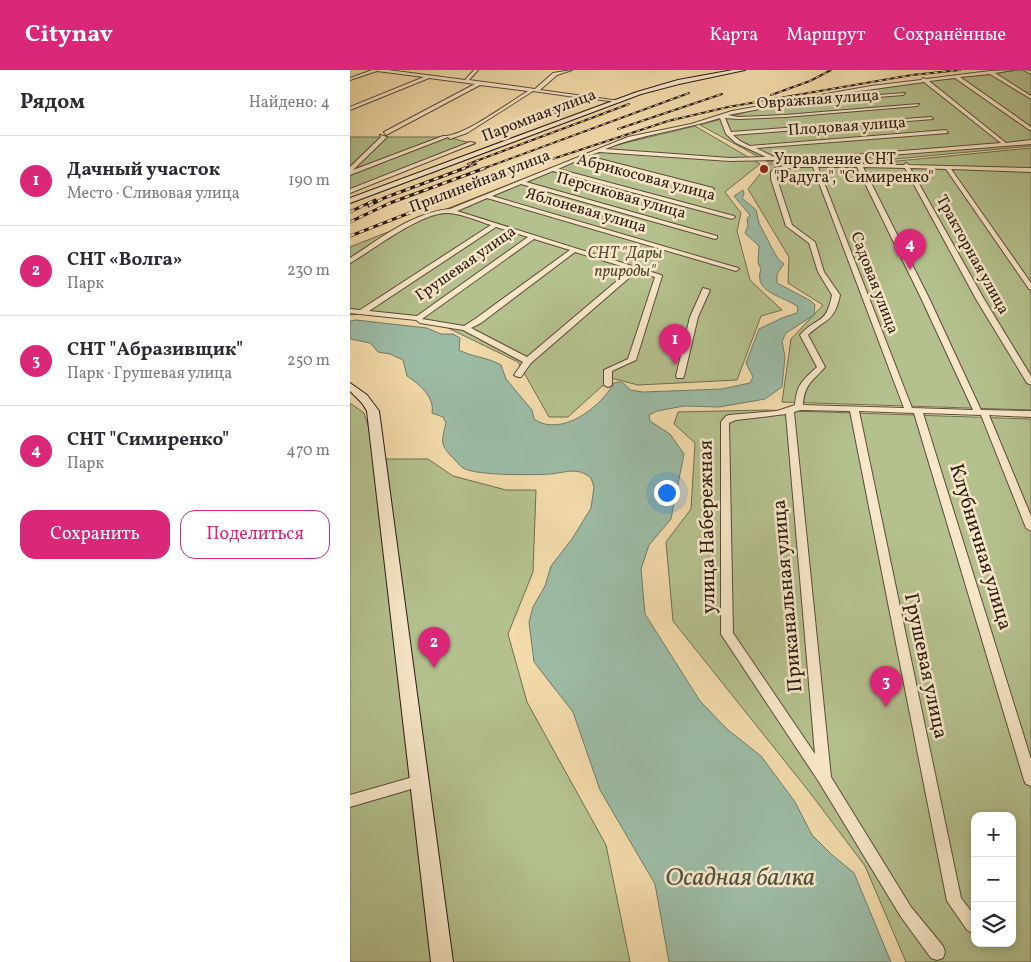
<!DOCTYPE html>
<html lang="ru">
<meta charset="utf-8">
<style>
:root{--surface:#fff;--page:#f2f2f3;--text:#2b2b33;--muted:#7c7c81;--line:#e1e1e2;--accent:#db2777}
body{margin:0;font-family:Vollkorn,serif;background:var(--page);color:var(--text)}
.controls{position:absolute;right:15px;bottom:15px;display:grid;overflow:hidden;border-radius:10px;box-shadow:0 2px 8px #0003}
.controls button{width:45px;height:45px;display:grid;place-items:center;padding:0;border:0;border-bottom:1px solid var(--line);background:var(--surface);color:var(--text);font:25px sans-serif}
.you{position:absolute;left:316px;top:422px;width:18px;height:18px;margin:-12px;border:4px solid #fff;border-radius:50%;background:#1a73e8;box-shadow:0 0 0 8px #1a73e833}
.badge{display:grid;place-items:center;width:32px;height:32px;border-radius:50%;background:var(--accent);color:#fff;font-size:16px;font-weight:700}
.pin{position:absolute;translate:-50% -41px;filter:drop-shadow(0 1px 2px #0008)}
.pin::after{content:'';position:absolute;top:26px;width:18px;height:15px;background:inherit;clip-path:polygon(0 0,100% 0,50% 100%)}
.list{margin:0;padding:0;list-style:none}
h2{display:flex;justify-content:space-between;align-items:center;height:65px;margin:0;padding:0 20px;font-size:21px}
h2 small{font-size:16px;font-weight:400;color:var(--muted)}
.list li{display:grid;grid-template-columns:32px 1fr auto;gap:15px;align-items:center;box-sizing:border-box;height:90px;padding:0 20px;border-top:1px solid var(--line)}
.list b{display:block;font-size:19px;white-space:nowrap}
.list p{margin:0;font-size:16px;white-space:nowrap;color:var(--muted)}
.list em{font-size:16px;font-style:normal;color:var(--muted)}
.actions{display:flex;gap:10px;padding:15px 20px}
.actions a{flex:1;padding:11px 0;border:1px solid var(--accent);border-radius:15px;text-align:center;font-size:18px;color:var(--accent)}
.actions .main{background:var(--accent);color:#fff}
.icon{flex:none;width:28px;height:28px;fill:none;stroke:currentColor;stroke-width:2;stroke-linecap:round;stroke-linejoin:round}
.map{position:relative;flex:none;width:681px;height:892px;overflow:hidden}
header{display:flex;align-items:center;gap:30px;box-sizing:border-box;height:70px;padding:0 25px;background:var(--accent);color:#fff}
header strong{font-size:24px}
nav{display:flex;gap:28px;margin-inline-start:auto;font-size:18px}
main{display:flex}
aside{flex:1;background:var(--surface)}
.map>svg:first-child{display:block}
.green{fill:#b4c18e;stroke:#6e6e50;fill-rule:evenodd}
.water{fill:#9cbba5;stroke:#6e7b6b}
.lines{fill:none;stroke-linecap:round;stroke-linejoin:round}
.street-casing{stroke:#5b4a39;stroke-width:2}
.secondary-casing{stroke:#291a13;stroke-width:2}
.street{fill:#f7e7c8;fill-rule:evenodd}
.secondary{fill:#f7e7c8;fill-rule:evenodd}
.rail-far1-casing{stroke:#291a13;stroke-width:2}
.rail-casing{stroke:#291a13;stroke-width:3}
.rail-far1{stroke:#f7e7c8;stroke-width:1;stroke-dasharray:4;stroke-linecap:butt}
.rail{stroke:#f7e7c8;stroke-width:2;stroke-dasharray:5;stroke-linecap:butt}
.poi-dot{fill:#8f2418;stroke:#f7e7c8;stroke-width:2}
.labels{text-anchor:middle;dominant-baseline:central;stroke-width:5;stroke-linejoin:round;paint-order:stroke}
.far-street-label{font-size:16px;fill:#291a13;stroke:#f7e7c8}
.far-poi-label{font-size:16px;fill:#291a13;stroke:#f7e7c8;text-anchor:start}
.far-park-label{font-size:16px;font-style:italic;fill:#534c38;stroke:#f7e7c8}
.street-label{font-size:20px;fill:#291a13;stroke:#f7e7c8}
.near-water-label{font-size:25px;font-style:italic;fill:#515246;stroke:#f7e7c8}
</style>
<header>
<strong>Citynav</strong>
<nav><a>Карта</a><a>Маршрут</a><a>Сохранённые</a></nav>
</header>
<main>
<aside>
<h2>Рядом<small>Найдено: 4</small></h2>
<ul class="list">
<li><span class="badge">1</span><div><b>Дачный участок</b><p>Место · Сливовая улица</p></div><em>190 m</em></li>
<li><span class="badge">2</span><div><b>СНТ «Волга»</b><p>Парк</p></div><em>230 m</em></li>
<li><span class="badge">3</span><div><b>СНТ &quot;Абразивщик&quot;</b><p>Парк · Грушевая улица</p></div><em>250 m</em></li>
<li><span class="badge">4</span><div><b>СНТ &quot;Симиренко&quot;</b><p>Парк</p></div><em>470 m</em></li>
</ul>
<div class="actions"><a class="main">Сохранить</a><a>Поделиться</a></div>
</aside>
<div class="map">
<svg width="681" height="892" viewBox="0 0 681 892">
<rect width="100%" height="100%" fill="#f2daaa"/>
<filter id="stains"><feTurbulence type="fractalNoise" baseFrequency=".004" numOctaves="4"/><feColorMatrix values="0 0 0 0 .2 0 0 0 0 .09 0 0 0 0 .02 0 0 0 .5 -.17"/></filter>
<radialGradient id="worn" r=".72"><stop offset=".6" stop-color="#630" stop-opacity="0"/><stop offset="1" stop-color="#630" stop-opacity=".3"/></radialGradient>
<!-- green -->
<path class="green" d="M 669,0 L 681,0 L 681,76 L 514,92 L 418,92 L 350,55 L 407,39 L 536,16 Z
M 345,56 L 410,94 L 375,122 L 391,143 L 387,161 L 400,210 L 432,240 L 411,246 L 387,310 L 288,315 L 261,308 L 218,347 L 199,347 L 168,292 L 94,256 L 66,249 L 12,244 L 0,245 L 0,177 L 246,80 Z
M 0,67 L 97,67 L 125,74 L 0,119 Z
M 681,78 L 681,340 L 432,332 L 441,269 L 473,235 L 438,213 L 439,187 L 398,119 L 418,94 L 527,93 Z
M 0,333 L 14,343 L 23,371 L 25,389 L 78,389 L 103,406 L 156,420 L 186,420 L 183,502 L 158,564 L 177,632 L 256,775 L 280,892 L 0,892 Z
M 415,340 L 681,349 L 681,892 L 556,892 L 515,796 L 461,724 L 323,551 L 316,472 L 341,439 L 345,373 L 324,354 L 328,342 ZM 625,746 L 662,746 L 662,873 L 625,873 Z"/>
<!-- water -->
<path class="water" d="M 393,120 L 394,124 L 392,128 L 406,140 L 409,153 L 424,182 L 429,190 L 434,194 L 427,204 L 427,213 L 461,231 L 465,235 L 464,245 L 436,263 L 432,271 L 435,287 L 432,317 L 415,329 L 369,337 L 334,336 L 307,341 L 299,345 L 300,351 L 320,364 L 334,384 L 321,449 L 299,475 L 291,499 L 295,544 L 350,631 L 378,660 L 411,686 L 445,732 L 462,765 L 481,784 L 504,803 L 541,892 L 319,892 L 305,814 L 250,720 L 223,642 L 184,592 L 179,552 L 183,537 L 195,516 L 201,496 L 222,469 L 241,438 L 244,417 L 241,408 C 228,397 217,402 201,404 C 184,405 127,406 113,398 C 110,396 107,392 105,390 C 90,375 91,373 96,353 L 93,347 L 82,343 C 85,327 69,314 57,306 L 53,290 L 40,284 L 28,282 L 20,273 L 0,269 L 0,251 L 6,250 L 77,258 L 91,264 L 103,264 L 110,268 L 109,280 C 122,287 137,287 151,295 L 156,309 L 182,340 L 184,349 C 211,368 251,337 264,313 C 272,310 275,314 280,320 L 293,322 L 372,319 L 400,313 L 403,307 L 396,293 L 409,259 L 432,248 L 447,243 L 448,237 C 432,225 403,223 411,199 L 408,193 L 409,176 L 395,163 L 398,156 L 397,149 L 400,145 L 384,126 Z"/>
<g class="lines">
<defs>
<path id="street" d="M 22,0 L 38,0 L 115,10 L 124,0 L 128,0 L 119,10 L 185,19 L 203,3 L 222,0 L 207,5 L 190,20 L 270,31 L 268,32 L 244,29 L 178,52 L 176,50 L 239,29 L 183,21 L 117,63 L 100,69 L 98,67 L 0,105 L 0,97 L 31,67 L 30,65 L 37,67 L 3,100 L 93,66 C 113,67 158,33 178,21 L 130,15 L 36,65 L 34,62 L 125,14 L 79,8 L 0,40 L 0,37 L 74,7 L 27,1 L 0,10 L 0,8 Z
M 663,0 L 645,3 L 681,26 L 681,29 L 640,4 L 610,7 L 681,57 L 681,61 L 605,8 L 579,11 L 656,73 L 681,70 L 681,74 L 476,90 L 476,88 L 478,87 L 651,73 L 574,12 L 488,24 L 503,27 L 555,23 L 553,25 L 503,29 L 483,25 L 378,45 L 388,47 L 435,45 L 569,34 L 567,36 L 435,47 L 388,49 L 375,48 L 381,62 L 581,47 L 583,49 L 383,65 L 390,71 L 400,76 L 596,60 L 598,63 L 406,78 L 424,87 L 444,90 L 448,93 L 554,95 L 556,93 L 559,95 L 681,98 L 681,102 L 601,99 L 681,213 L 681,220 L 679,219 L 596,99 L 560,98 L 634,229 L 681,306 L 681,315 L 677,313 L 626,229 L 555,98 L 513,97 L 579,228 L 631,340 L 681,341 L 681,347 L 639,345 L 681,446 L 681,461 L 676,458 L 631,345 L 573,343 L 681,689 L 681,716 L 676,714 L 674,710 L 564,343 L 509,341 L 611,828 L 625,846 L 625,861 L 622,863 L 617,860 L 597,831 L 500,341 L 450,340 L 444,342 L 481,707 L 561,837 L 593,876 L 595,882 L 593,888 L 587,890 L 581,888 L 551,847 L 469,712 L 371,564 L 371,352 L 376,346 L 379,345 L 427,341 L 445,335 C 447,314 452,311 467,297 L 450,265 C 467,246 476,256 482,225 L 468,202 L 459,173 L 436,156 L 421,109 L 421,102 L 425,98 L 443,94 L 440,92 L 423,90 L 380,91 L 249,82 L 238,86 L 363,118 L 364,119 L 361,121 L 233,88 L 208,99 L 384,146 L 385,147 L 382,149 L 203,101 L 176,112 L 367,166 L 367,168 L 365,169 L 171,114 L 142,126 L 388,198 L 389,199 L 386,201 L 137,128 L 107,141 L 311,205 L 312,206 L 286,290 L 262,301 L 262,315 L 258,317 L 254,315 L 254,300 L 278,289 L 305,207 L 287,201 L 181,293 L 171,307 L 168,307 L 164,305 L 173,292 L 113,260 L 70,253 L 66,250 L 0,243 L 0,239 L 10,240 L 141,155 C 128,151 113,144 99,143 C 73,141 25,178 2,192 L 0,193 L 0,188 C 30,169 63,142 100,139 L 278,67 L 341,54 L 382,41 L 521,16 L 571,10 L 573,8 L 576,9 L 640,1 ZM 370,48 L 376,64 L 386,73 L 416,87 L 380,88 L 255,79 C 292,64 332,60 370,48 ZM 447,97 L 463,97 L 554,338 L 453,335 C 454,314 463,311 475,297 L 458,265 C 476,248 484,253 490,225 L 474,202 L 465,172 L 442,155 L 427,109 L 427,102 L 429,100 ZM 468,97 L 507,97 L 571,228 L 623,340 L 562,338 ZM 146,157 L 178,167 L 67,246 L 19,241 ZM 184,169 L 220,180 L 125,249 L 114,256 L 72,249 ZM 225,182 L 281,199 L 177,287 L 121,258 L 131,253 ZM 436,344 L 465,684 L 383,563 L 379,353 L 386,350 Z
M 674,0 L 681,1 L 681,4 Z
M 120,72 L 125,73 L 0,123 L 0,119 Z
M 353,218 L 360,220 L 348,247 L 334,306 L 333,308 L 327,308 L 326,306 L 340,247 Z
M 70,705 L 75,707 L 77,711 L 75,715 L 0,737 L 0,725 Z"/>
<path id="secondary" d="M 383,0 L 395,0 L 329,14 L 291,24 L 0,133 L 0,128 L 287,22 L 328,10 Z
M 0,313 L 17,325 L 29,341 L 103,892 L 81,892 L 17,341 L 12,333 L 0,321 Z"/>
</defs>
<!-- street casing -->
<use href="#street" class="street-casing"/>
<!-- secondary casing -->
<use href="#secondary" class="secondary-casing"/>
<!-- street -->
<use href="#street" class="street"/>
<!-- secondary -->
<use href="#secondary" class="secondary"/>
<defs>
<path id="rail-far1" d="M 421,25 L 460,11 L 481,0
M 268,59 L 372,24
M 118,94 L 279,34
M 112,99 L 126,94
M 132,99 L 339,23
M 172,99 L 318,51 L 378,37 L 562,5 L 610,0"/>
<path id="rail" d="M 19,136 L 34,128 L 115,98
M 0,142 L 25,130
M 0,152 L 40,133 L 135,98
M 0,166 L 175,98"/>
</defs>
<!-- rail-far1 casing -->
<use href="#rail-far1" class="rail-far1-casing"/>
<!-- rail casing -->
<use href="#rail" class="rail-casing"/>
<!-- rail-far1 -->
<use href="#rail-far1" class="rail-far1"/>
<!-- rail -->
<use href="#rail" class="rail"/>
</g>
<!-- markers -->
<circle class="poi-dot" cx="414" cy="99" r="5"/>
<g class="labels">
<!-- far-street labels -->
<g class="far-street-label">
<text transform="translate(468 30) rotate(-4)">Овражная улица</text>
<text transform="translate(189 46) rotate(-21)">Паромная улица</text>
<text transform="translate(497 57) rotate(-4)">Плодовая улица</text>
<text transform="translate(296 108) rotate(15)">Абрикосовая улица</text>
<text transform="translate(130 112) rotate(-21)">Прилинейная улица</text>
<text transform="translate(271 126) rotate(16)">Персиковая улица</text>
<text transform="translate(236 141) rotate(16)">Яблоневая улица</text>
<text transform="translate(622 185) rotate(61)">Тракторная улица</text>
<text transform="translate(116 194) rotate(-35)">Грушевая улица</text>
<text transform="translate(524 213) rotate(69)">Садовая улица</text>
</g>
<!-- far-poi labels -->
<g class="far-poi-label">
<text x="424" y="90">Управление СНТ<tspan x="424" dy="18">"Радуга", "Симиренко"</tspan></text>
</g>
<!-- far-park labels -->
<g class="far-park-label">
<text x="275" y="184">СНТ "Дары<tspan x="275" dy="18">природы"</tspan></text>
</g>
<!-- street labels -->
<g class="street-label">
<text transform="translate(358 457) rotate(-91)">улица Набережная</text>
<text transform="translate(630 477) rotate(73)">Клубничная улица</text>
<text transform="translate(438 526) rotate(-95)">Приканальная улица</text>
<text transform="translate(575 596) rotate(78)">Грушевая улица</text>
</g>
<!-- near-water labels -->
<g class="near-water-label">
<text x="390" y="808">Осадная балка</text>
</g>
</g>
<rect width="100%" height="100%" filter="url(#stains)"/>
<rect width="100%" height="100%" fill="url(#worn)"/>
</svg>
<div class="controls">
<button>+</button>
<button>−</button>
<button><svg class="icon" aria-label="layers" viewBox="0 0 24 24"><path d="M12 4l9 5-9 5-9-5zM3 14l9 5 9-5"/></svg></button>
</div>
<div class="you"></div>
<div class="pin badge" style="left:325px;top:295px">1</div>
<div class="pin badge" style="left:84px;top:598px">2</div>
<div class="pin badge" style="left:536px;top:637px">3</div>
<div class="pin badge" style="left:560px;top:200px">4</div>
</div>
</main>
